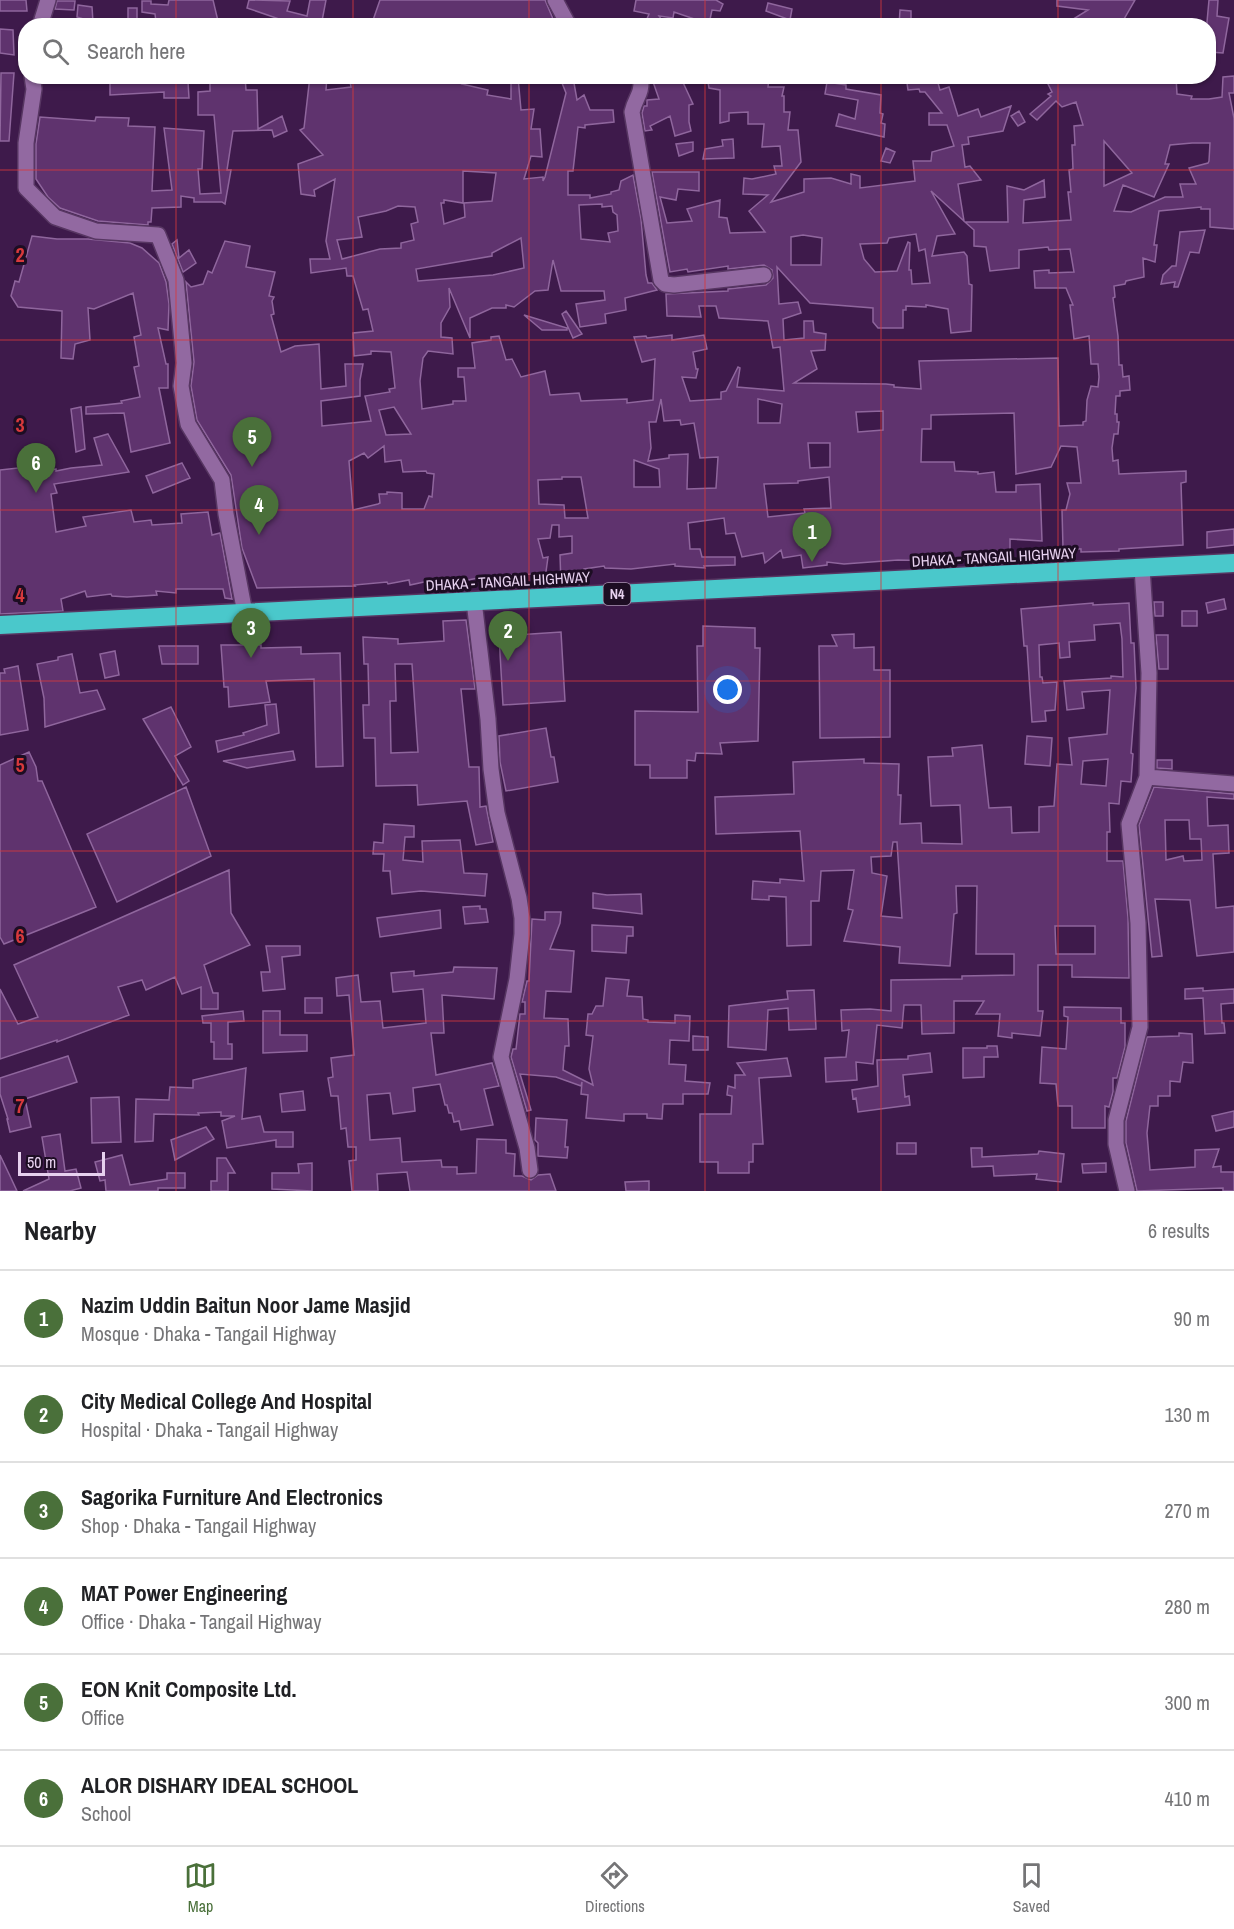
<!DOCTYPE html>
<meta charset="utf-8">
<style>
:root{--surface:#fff;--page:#f2f2f2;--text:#202124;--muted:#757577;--line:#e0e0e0;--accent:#4a703a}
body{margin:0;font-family:"Archivo Narrow",sans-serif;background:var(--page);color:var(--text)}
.scale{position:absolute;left:18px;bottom:15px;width:87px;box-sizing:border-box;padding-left:6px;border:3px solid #e7d1ef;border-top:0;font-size:16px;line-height:21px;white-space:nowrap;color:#e7d1ef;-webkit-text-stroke:4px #1d0d23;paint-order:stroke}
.you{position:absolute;left:728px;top:690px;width:21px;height:21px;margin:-15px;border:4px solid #fff;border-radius:50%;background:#1a73e8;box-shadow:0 0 0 9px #1a73e833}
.badge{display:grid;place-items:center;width:39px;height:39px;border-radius:50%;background:var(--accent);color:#fff;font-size:20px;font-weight:700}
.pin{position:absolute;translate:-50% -50px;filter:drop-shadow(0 2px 3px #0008)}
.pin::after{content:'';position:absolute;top:32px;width:21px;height:18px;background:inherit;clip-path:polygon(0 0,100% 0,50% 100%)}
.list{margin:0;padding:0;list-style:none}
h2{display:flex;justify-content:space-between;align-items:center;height:78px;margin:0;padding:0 24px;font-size:26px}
h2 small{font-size:20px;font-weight:400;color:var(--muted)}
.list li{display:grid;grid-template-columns:39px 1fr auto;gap:18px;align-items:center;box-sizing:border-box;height:96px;padding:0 24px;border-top:2px solid var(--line)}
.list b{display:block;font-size:22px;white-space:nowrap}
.list p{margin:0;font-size:20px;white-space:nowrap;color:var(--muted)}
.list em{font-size:20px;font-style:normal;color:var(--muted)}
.icon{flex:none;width:33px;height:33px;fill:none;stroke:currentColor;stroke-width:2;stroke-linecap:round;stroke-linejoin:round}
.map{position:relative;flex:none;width:1234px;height:1191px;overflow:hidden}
.search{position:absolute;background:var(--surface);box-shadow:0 2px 4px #0004;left:18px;right:18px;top:18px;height:66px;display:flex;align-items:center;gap:15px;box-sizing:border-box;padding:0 21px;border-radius:24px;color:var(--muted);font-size:22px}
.sheet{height:654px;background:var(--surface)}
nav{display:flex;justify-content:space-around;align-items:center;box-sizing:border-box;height:84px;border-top:2px solid var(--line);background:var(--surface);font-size:16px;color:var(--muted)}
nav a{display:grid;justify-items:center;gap:3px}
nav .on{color:var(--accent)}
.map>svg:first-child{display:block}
.building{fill:#5f336e;stroke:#8f669d;stroke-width:1.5;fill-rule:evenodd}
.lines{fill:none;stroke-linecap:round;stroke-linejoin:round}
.minor-casing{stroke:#573662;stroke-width:18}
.highway-casing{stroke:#573662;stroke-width:21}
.minor{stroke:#9269a1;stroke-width:15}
.highway{stroke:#4ac8cb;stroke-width:18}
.grid{fill:none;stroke:#d8393c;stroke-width:1.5;stroke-opacity:0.55}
.labels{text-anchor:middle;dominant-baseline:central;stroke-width:6;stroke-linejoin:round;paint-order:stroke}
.shield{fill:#1d0d23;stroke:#aa96b2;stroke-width:1.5}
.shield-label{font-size:14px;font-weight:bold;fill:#e7d1ef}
.street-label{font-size:15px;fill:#e7d1ef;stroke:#1d0d23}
.grid-label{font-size:20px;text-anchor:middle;font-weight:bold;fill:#d8393c;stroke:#1d0d23;stroke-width:6;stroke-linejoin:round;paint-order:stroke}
</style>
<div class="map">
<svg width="1234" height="1191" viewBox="0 0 1234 1191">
<rect width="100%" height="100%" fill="#3e1a4b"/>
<!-- building -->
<path class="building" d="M 0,0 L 26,0 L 27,11 L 0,11 Z
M 169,0 L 213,0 L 218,21 L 215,26 L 190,26 L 190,22 L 156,22 L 155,14 L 142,12 L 142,1 L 151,1 L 151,4 L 168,5 Z
M 249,0 L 290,1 L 287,11 L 307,16 L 310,0 L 326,0 L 322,21 L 330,23 L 329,26 L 294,26 L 285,23 L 285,21 L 247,8 Z
M 380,0 L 545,0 L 556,26 L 530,26 L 516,20 L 515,26 L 371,26 Z
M 636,0 L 716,0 L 723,4 L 720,11 L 712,10 L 709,24 L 674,12 L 673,18 L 659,16 L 666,26 L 644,26 L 649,14 L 634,11 Z
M 1057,0 L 1135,0 L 1120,26 L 1062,26 L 1088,10 L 1057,6 Z
M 1209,0 L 1218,0 L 1217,16 L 1229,18 L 1223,53 L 1209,52 L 1207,22 Z
M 57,1 L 75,1 L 74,10 L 55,9 Z
M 768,3 L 792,9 L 790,20 L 766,11 Z
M 78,5 L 92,7 L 93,22 L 77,17 Z
M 128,8 L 137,8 L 137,19 L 128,20 Z
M 900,10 L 911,11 L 911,26 L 899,26 Z
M 0,29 L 13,30 L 14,55 L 0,53 Z
M 1,73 L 14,73 L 9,141 L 0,141 Z
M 110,76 L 155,76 L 155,83 L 188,82 L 189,98 L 164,98 L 164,92 L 110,95 Z
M 210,76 L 245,76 L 246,90 L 257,90 L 258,129 L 282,116 L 287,131 L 274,137 L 272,130 L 233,131 L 227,170 L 231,170 L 225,204 L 222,202 L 194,202 L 194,198 L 181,196 L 181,207 L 152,208 L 151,222 L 148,222 L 148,225 L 98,221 L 60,208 L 48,197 L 36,179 L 36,144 L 40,117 L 95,121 L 96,117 L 129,118 L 128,126 L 155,127 L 152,191 L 172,190 L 164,128 L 204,131 L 202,169 L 198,169 L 200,194 L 221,193 L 214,115 L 198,115 L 198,92 L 210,91 Z
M 310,76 L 327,76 L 326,90 L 351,87 L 349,76 L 470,76 L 462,84 L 488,90 L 487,95 L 511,99 L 511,78 L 518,77 L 521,110 L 534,109 L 531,129 L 540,129 L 542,157 L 531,156 L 524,179 L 543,177 L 543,181 L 545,177 L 566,93 L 562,83 L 574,83 L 577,100 L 584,95 L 590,110 L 613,110 L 614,122 L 585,125 L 585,128 L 578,127 L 573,171 L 568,171 L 568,195 L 590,195 L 590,198 L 611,194 L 611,192 L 619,190 L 621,181 L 633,175 L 641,219 L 646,275 L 648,283 L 652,283 L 657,290 L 625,298 L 626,310 L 605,314 L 606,323 L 580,327 L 576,304 L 605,300 L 604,291 L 561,291 L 553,260 L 548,290 L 535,291 L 514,307 L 506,305 L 506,308 L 492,308 L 470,318 L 470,338 L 449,288 L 450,307 L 441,323 L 441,337 L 452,338 L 453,354 L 428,351 L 423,358 L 420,381 L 422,409 L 453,404 L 453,401 L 466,401 L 464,377 L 458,377 L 458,368 L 475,368 L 472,343 L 491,340 L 491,337 L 499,336 L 506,360 L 512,359 L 521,377 L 545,371 L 550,395 L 579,393 L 581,401 L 627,399 L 627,403 L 653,400 L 655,359 L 642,362 L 634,337 L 646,336 L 647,338 L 672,335 L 672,340 L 704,335 L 707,349 L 693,352 L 696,369 L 698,369 L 696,378 L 682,377 L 690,401 L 721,399 L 721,392 L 726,391 L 738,367 L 740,368 L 737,387 L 784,391 L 780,347 L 773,348 L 768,321 L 719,318 L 716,306 L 699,306 L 701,317 L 667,316 L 666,294 L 728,291 L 728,289 L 766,285 L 773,278 L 772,270 L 764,265 L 728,269 L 728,266 L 688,272 L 687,269 L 670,272 L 652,172 L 699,172 L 699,191 L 678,189 L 676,200 L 660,197 L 667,223 L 692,221 L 687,209 L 720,200 L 719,217 L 727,218 L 730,233 L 765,232 L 749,211 L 768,195 L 743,194 L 744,178 L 752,179 L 776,174 L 774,166 L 782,166 L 780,146 L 762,147 L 764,124 L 748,124 L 748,112 L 729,113 L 729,121 L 720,123 L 720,90 L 709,88 L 707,76 L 769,76 L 768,87 L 784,87 L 782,96 L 784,96 L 784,112 L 790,112 L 788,130 L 798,130 L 801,162 L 771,202 L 804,192 L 804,179 L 831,178 L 851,184 L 851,174 L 860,176 L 860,188 L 915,181 L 913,161 L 931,161 L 932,152 L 954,146 L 947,125 L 929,125 L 929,113 L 942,113 L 925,92 L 920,92 L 919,89 L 908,90 L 906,76 L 936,76 L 940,90 L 949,87 L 958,116 L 978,109 L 981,117 L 1011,106 L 1003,131 L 968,137 L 969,144 L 962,145 L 965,167 L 970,166 L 981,180 L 958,184 L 964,221 L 931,191 L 955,234 L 937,236 L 932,256 L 964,252 L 967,256 L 969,284 L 972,285 L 971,331 L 951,333 L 948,309 L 926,305 L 926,307 L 906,306 L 906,310 L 903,310 L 903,328 L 878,328 L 873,322 L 873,308 L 810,303 L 777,267 L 779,304 L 798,302 L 801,313 L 783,319 L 784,340 L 804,338 L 804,321 L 813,321 L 814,332 L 826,334 L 825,350 L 811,351 L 817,369 L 794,383 L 886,384 L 894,385 L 894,387 L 921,389 L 919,361 L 1058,358 L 1059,426 L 1083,425 L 1083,422 L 1086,421 L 1087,400 L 1091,386 L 1098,387 L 1099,377 L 1098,364 L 1091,364 L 1089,336 L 1074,339 L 1070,305 L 1073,305 L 1066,288 L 1035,288 L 1034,271 L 1049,270 L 1049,273 L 1074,272 L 1070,249 L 1049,250 L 1048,247 L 1019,250 L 1019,268 L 990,271 L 986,247 L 974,246 L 974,230 L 965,222 L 1008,222 L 1007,186 L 1024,190 L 1044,180 L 1045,197 L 1024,200 L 1023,223 L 1071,220 L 1068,192 L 1071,192 L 1069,170 L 1073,169 L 1072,145 L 1075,145 L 1074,126 L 1083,125 L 1076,102 L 1062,107 L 1056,101 L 1037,120 L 1030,114 L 1051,96 L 1048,94 L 1052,92 L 1044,76 L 1135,76 L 1134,80 L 1158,80 L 1157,76 L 1176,76 L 1177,94 L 1192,96 L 1191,99 L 1209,99 L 1222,97 L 1223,77 L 1234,76 L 1234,93 L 1229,93 L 1234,118 L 1234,229 L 1210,227 L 1210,209 L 1201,209 L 1201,207 L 1159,211 L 1154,245 L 1157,245 L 1155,262 L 1143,258 L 1144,277 L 1126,281 L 1125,284 L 1114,286 L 1115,297 L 1113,298 L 1118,336 L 1119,365 L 1122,365 L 1123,377 L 1129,376 L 1130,390 L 1120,391 L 1120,396 L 1116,396 L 1115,414 L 1117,414 L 1117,422 L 1119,422 L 1118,434 L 1114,434 L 1112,448 L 1113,461 L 1118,460 L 1119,474 L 1186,471 L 1186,482 L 1181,483 L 1183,545 L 1119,549 L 1119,551 L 1081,552 L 1081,549 L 1063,548 L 1062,510 L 1066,510 L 1070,494 L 1067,483 L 1081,483 L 1077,447 L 1061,446 L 1051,467 L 1016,474 L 1014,413 L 931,415 L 931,429 L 922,429 L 921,462 L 954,462 L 955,471 L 978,472 L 978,474 L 994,472 L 996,492 L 1016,492 L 1016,485 L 1040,484 L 1042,541 L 1010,539 L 1010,557 L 979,559 L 978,557 L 937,559 L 937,561 L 898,560 L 844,564 L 827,562 L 827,565 L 803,568 L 801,555 L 783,558 L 781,550 L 765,563 L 763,553 L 742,557 L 735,533 L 726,534 L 724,518 L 688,523 L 690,549 L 700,549 L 702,557 L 735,557 L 735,565 L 704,566 L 705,568 L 675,566 L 675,564 L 631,569 L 605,568 L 604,566 L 584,569 L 584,584 L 561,585 L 560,555 L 572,553 L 572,536 L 559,537 L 559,525 L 552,525 L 550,538 L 538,539 L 543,558 L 548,557 L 545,579 L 535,580 L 535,574 L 511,575 L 511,577 L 478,578 L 453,583 L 453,581 L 424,582 L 410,585 L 409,580 L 388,584 L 387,582 L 354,585 L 355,586 L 257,588 L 242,548 L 231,475 L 197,420 L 191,386 L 194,362 L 186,282 L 191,287 L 203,284 L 208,271 L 212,273 L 225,241 L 250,246 L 246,267 L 275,272 L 269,296 L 274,297 L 272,301 L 274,314 L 271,315 L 281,352 L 295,346 L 319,344 L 321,389 L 346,386 L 345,364 L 363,364 L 360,380 L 360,396 L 321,401 L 322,426 L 371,421 L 365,396 L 390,392 L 389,389 L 395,388 L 391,352 L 371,351 L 371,354 L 354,356 L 353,333 L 373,331 L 368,309 L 363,310 L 353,276 L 347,276 L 346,268 L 311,273 L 310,259 L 330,259 L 326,241 L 335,179 L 314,190 L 315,196 L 301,194 L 298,164 L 323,155 L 300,130 L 304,128 ZM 1104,141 L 1132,173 L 1104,186 ZM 1192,143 L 1210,143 L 1209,161 L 1208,163 L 1189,168 L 1196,184 L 1180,184 L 1183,197 L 1165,197 L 1131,212 L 1114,211 L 1123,185 L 1154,197 L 1169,164 L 1165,164 L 1170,145 ZM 463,171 L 496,173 L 492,201 L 464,203 L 465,217 L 444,224 L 441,203 L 444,203 L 444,200 L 463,203 ZM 602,204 L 602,207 L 612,206 L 613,212 L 617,215 L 618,231 L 608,233 L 610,242 L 581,239 L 579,205 ZM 398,206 L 415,207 L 418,222 L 411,224 L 414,240 L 401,243 L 401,248 L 380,249 L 342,259 L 337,240 L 362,237 L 358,217 L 386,211 ZM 916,234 L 919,251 L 925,249 L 930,283 L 912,284 L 911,270 L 909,270 L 910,243 L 908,242 L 897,271 L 875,272 L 864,259 L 860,244 L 887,243 L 889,238 ZM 803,235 L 822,238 L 821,265 L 791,265 L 791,237 ZM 521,238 L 524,268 L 493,275 L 418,281 L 416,269 L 492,256 L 492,253 ZM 661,399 L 664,421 L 680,420 L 681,425 L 694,423 L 700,458 L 718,457 L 716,488 L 687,489 L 688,454 L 669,455 L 669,458 L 648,461 L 651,448 L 649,422 L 656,422 ZM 758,399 L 782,404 L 780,423 L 758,423 ZM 394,407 L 411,434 L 386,435 L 379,410 ZM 883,411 L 883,430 L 858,432 L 856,412 ZM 808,443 L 830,443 L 830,467 L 810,468 ZM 384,446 L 385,462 L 401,460 L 403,472 L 426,471 L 427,473 L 434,474 L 432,497 L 429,496 L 424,509 L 402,509 L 402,493 L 387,492 L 387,494 L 379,494 L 380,503 L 378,504 L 353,510 L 349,461 L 364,453 L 368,458 ZM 634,460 L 659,469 L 660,487 L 634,487 ZM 562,477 L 581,477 L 588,518 L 565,518 L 564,505 L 539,504 L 538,480 L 562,479 ZM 829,477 L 831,508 L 804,509 L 805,513 L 768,517 L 764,484 L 798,483 L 798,481 Z
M 651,76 L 680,76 L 693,104 L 689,105 L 689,122 L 691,131 L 675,136 L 670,116 L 650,126 L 652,130 L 645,131 L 642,113 L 644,106 L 647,106 L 647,100 L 659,99 Z
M 827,82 L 846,85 L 846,89 L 881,95 L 880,113 L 883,114 L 881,123 L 885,124 L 884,137 L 836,126 L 839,114 L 855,119 L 858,100 L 825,94 Z
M 1019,111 L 1025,122 L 1018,126 L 1011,116 Z
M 733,139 L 734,158 L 703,159 L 705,149 L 723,146 L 722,140 Z
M 693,142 L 693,151 L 679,156 L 676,144 Z
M 886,148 L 895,152 L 890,163 L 881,161 Z
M 1205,230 L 1199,253 L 1190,252 L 1178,287 L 1174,287 L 1175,282 L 1161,284 L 1163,275 L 1172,266 L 1176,266 L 1180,232 Z
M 32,236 L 57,239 L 88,239 L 130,243 L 142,248 L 159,263 L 166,282 L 169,304 L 168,330 L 158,328 L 166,364 L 168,364 L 168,388 L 159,388 L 170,443 L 131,452 L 124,413 L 86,414 L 86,407 L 122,403 L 121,401 L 140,397 L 134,367 L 139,366 L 134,337 L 141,335 L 133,293 L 94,309 L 88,308 L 90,340 L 75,344 L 73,359 L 61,358 L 62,311 L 18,307 L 11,296 L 15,281 L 19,282 Z
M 177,240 L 179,258 L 189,250 L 196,263 L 183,272 L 172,244 Z
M 566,311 L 582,334 L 573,338 L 562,314 Z
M 524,315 L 567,328 L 567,330 L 542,330 Z
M 81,407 L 85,449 L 76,452 L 71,409 Z
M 108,434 L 129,472 L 54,484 L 57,493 L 51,494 L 56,532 L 86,526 L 83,517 L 131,510 L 134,522 L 151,520 L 152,525 L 182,523 L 181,514 L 208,512 L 212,535 L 220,533 L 232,599 L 225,598 L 223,589 L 176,589 L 176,593 L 156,591 L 157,595 L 127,597 L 112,596 L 111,594 L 87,597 L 85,591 L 61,599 L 63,611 L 0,614 L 0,470 L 27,467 L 28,472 L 56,469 L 56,471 L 71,468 L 102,465 L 94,438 Z
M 182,463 L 190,478 L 153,493 L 146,476 Z
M 1234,529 L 1234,545 L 1207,548 L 1207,532 Z
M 1224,599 L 1226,609 L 1208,613 L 1206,603 Z
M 1154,602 L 1163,602 L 1163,616 L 1155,616 Z
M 1093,603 L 1093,605 L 1129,603 L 1131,643 L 1134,643 L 1136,688 L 1131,753 L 1133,754 L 1131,782 L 1121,781 L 1119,804 L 1109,803 L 1110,832 L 1107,832 L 1107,861 L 1123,861 L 1128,918 L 1129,978 L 1072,977 L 1072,965 L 1038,965 L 1038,1011 L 1043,1011 L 1040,1036 L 1012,1033 L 1012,1038 L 998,1036 L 1000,1014 L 976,1014 L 984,1001 L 954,1001 L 954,1033 L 922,1034 L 921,1005 L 904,1005 L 902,1028 L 877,1025 L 873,1064 L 856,1062 L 857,1080 L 826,1082 L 825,1058 L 846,1057 L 849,1030 L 842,1031 L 841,1010 L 870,1009 L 891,1011 L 891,980 L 962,979 L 962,976 L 1014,975 L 1014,954 L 976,954 L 977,886 L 956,886 L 957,913 L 954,914 L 950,966 L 899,963 L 900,947 L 844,941 L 853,910 L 848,909 L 854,870 L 821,871 L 819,901 L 811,901 L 811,945 L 787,946 L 786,897 L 769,896 L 769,900 L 752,899 L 753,881 L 780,883 L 780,879 L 804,881 L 800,831 L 716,834 L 715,797 L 794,794 L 793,762 L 864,759 L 864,763 L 899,764 L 898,795 L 901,795 L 900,824 L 921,823 L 922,843 L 962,844 L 960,805 L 931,806 L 928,757 L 953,756 L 952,748 L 982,745 L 989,808 L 1011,807 L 1012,833 L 1039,832 L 1039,807 L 1054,806 L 1057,764 L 1072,765 L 1069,738 L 1107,734 L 1110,690 L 1082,692 L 1084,708 L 1067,710 L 1064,681 L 1111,678 L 1111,676 L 1123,677 L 1122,639 L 1120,623 L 1094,625 L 1095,640 L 1069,642 L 1070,657 L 1060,658 L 1059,643 L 1039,645 L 1040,677 L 1042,677 L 1043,683 L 1057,682 L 1055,710 L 1045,711 L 1046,721 L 1032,722 L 1027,646 L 1024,646 L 1021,609 ZM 1108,759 L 1106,786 L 1081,784 L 1083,761 ZM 893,842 L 897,842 L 902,918 L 881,916 L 887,876 L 872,873 L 871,857 L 891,856 ZM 1055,926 L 1095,926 L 1095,954 L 1056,954 Z
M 1182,611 L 1197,611 L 1197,626 L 1182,626 Z
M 466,620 L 475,689 L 461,689 L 469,767 L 479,767 L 480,807 L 486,806 L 493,842 L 476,845 L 467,801 L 418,805 L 417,785 L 376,786 L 375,738 L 364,738 L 363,705 L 369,705 L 368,664 L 364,664 L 363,637 L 398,639 L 398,644 L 444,641 L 443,621 ZM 395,664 L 412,664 L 418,752 L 391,753 L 390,701 L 396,701 Z
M 703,626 L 755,628 L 755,648 L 760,648 L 758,741 L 720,743 L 722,754 L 696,753 L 695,761 L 687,760 L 687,778 L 650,778 L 650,765 L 635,765 L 635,711 L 698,712 L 697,646 L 703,646 Z
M 561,632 L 565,701 L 503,705 L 499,636 Z
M 854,634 L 854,648 L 874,647 L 874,670 L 890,670 L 890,737 L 820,738 L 819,646 L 837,646 L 832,635 Z
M 1156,635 L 1168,635 L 1168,669 L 1159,669 Z
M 221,645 L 261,645 L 261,648 L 301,647 L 301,654 L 340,653 L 343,766 L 316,767 L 314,679 L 266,681 L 270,702 L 229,707 L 228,687 L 224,687 Z
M 159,646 L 198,646 L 198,664 L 162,664 Z
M 115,651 L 119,675 L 105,678 L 100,654 Z
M 72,654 L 80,693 L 97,690 L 105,709 L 45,727 L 44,698 L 37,664 L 58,660 L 58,657 Z
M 18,666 L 28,730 L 0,735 L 0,673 L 5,673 L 4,669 Z
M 276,704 L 279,733 L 218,752 L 216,741 L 244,735 L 243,733 L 267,725 L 265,705 Z
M 171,707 L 191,747 L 175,756 L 189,781 L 183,785 L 143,719 Z
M 546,728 L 551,757 L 554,757 L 558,782 L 506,791 L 500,762 L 499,736 Z
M 1027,736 L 1052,738 L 1050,766 L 1025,764 Z
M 293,751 L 295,760 L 247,768 L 223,761 Z
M 29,752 L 36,767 L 38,781 L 42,781 L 96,907 L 4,944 L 0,937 L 0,765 Z
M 1157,760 L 1172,760 L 1172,769 L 1157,768 Z
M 186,787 L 211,856 L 117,902 L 87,834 Z
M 1154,787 L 1234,794 L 1234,799 L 1207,797 L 1208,826 L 1228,825 L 1229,853 L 1213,854 L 1216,908 L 1234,906 L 1234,952 L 1197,956 L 1190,900 L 1155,899 L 1162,956 L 1152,957 L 1139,825 ZM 1165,820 L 1189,820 L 1190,839 L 1201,839 L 1202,860 L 1184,861 L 1183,856 L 1166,860 Z
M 384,824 L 414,826 L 414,837 L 405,837 L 403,860 L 423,862 L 422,841 L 460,840 L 464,873 L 487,874 L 485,896 L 421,891 L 392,894 L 390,871 L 383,871 L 384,854 L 373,854 L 374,842 L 383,843 Z
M 229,870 L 231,913 L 250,945 L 204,965 L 213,993 L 218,993 L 218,1009 L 201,1009 L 201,987 L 182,994 L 175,977 L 146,990 L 142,980 L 118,987 L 129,1015 L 57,1042 L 57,1040 L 0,1059 L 0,989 L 18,1024 L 38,1017 L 14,965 Z
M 593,893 L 607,895 L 641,894 L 642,914 L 593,908 Z
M 480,906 L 480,909 L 486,909 L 488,922 L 465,924 L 463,907 Z
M 440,910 L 441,928 L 380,937 L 377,918 Z
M 545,912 L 561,912 L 560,923 L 550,949 L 574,951 L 571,992 L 546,991 L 544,1018 L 568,1019 L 569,1046 L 565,1046 L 563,1070 L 593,1085 L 589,1069 L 593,1036 L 586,1035 L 588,1014 L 592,1014 L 596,1006 L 603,1006 L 606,978 L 629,980 L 627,996 L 642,997 L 643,1019 L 648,1020 L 648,1022 L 675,1023 L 675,1015 L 690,1016 L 689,1041 L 670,1040 L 669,1064 L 686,1065 L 685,1081 L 710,1083 L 708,1094 L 683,1094 L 683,1104 L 663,1104 L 662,1119 L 647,1118 L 647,1114 L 624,1114 L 624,1121 L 586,1118 L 588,1095 L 581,1094 L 582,1082 L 581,1086 L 556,1077 L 520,1074 L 531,1110 L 527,1111 L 511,1057 L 513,1049 L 516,1049 L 520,1014 L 525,1014 L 525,1002 L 522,1002 L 527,981 L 529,981 L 532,919 L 545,920 Z
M 592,925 L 633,927 L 633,936 L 627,936 L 626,953 L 592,951 Z
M 266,946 L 300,946 L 300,955 L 282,957 L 285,989 L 263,991 L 261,972 L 270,972 Z
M 454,967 L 497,968 L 494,999 L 442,995 L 444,1033 L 431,1033 L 436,1075 L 492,1063 L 499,1086 L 484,1089 L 493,1125 L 461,1130 L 459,1121 L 454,1122 L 452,1113 L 449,1113 L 447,1105 L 445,1105 L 440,1084 L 413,1088 L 415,1111 L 393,1114 L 390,1093 L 367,1095 L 370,1140 L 400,1138 L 402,1162 L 441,1160 L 442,1167 L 457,1167 L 457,1174 L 476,1173 L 477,1139 L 506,1140 L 506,1153 L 515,1154 L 514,1176 L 522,1176 L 531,1180 L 538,1175 L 550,1174 L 556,1191 L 410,1191 L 407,1172 L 377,1174 L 378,1191 L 352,1191 L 349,1161 L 356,1160 L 356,1147 L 348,1147 L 346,1128 L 341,1129 L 338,1096 L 331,1096 L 328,1078 L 333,1077 L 331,1058 L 354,1055 L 349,995 L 337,996 L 336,978 L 358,975 L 361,1002 L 380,1001 L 383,1028 L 426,1023 L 423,989 L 393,992 L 391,973 L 414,971 L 414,976 L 453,972 Z
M 1203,988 L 1203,991 L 1234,989 L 1234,1003 L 1221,1004 L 1222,1023 L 1224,1023 L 1225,1033 L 1205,1034 L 1203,998 L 1185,999 L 1185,989 Z
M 814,990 L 816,1029 L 789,1030 L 788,1008 L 768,1010 L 766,1050 L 728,1047 L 729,1006 L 788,999 L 787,991 Z
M 305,998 L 322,998 L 322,1013 L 305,1013 Z
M 1064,1007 L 1121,1008 L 1121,1023 L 1125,1023 L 1125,1047 L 1117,1078 L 1113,1078 L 1113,1092 L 1109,1107 L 1105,1106 L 1105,1128 L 1072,1128 L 1072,1106 L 1058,1106 L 1056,1084 L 1040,1083 L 1042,1047 L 1066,1049 L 1068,1017 L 1064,1016 Z
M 243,1011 L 244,1021 L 228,1022 L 228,1044 L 232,1044 L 232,1059 L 214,1059 L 214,1042 L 211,1042 L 211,1023 L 203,1023 L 202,1016 Z
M 263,1011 L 280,1011 L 280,1035 L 307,1035 L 307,1051 L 263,1053 Z
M 1179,1033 L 1192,1034 L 1193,1063 L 1183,1062 L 1180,1082 L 1170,1081 L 1170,1096 L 1158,1096 L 1158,1106 L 1150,1106 L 1147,1133 L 1150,1170 L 1195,1167 L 1195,1150 L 1219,1149 L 1213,1167 L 1221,1166 L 1221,1172 L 1234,1172 L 1234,1191 L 1223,1191 L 1223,1188 L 1137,1191 L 1126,1143 L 1126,1121 L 1147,1037 L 1179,1036 Z
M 693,1036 L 708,1037 L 708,1050 L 693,1050 Z
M 987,1046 L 997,1046 L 998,1057 L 984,1057 L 984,1077 L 963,1078 L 963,1048 L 987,1048 Z
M 930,1053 L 932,1072 L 903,1075 L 905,1097 L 909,1096 L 910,1105 L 858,1112 L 856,1098 L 853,1099 L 852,1090 L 878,1086 L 877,1060 L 908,1059 L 908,1056 Z
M 68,1056 L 77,1082 L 25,1099 L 31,1127 L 10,1132 L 7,1119 L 8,1119 L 0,1094 L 0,1078 Z
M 787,1058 L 791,1076 L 759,1078 L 763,1144 L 753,1144 L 753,1162 L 749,1162 L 749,1173 L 718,1173 L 718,1162 L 700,1162 L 700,1114 L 731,1114 L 732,1096 L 727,1095 L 728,1086 L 735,1088 L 735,1075 L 745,1075 L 737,1063 Z
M 246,1068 L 242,1119 L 260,1116 L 264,1132 L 293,1132 L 293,1147 L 276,1147 L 276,1140 L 227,1148 L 222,1121 L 235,1116 L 221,1116 L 221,1112 L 198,1113 L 199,1115 L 154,1114 L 153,1141 L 135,1142 L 136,1099 L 169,1100 L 170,1087 L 193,1088 L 193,1080 Z
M 303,1091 L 305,1110 L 282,1112 L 280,1094 Z
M 119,1097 L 121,1142 L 92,1143 L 91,1098 Z
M 1234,1111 L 1234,1127 L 1216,1131 L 1212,1116 Z
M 536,1118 L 567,1120 L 565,1147 L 568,1147 L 567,1158 L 538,1156 L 538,1143 L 535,1140 Z
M 206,1127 L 214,1139 L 175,1160 L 171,1140 Z
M 60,1134 L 65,1171 L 76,1169 L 81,1188 L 70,1191 L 23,1191 L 49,1179 L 42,1137 Z
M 897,1143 L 916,1143 L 916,1154 L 897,1154 Z
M 971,1148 L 982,1148 L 982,1157 L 1038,1154 L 1039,1151 L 1064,1154 L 1061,1182 L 1036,1179 L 1037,1174 L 994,1176 L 993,1166 L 972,1167 Z
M 0,1155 L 10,1176 L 17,1191 L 0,1191 Z
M 122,1155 L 130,1185 L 167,1179 L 167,1173 L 185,1173 L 185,1188 L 158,1188 L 158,1191 L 106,1191 L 105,1180 L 100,1181 L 95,1162 Z
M 217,1158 L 226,1158 L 235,1173 L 228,1173 L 228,1191 L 211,1191 L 211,1181 L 217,1181 Z
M 312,1163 L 312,1191 L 272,1189 L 272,1173 L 299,1173 L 298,1164 Z
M 1106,1163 L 1106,1172 L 1083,1173 L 1082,1164 Z
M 649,1181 L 649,1191 L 626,1191 L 625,1182 Z"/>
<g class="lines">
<defs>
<path id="minor" d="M 555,0 L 569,26
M 40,26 L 48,0
M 32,76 L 34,89 L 26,143 L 26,188 L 55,217 L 96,231 L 158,235 L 176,280 L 184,363 L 181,386 L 188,424 L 222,480 L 226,514 L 245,613
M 641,76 C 642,97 636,95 632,112 L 661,280 L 665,284 L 674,285 L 764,275
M 474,601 L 488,719 L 491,769 L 497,813 L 519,898 L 522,918 L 522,934 L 517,979 L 501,1057 L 527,1148 L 530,1170
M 1147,777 L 1234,784
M 1127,1191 L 1116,1144 L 1116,1120 L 1140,1027 L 1138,923 L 1129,824 L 1147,777 L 1149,673 L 1142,568"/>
<path id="highway" d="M 0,625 L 1234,563"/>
</defs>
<!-- minor casing -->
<use href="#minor" class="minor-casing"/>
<!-- highway casing -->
<use href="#highway" class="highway-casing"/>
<!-- minor -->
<use href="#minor" class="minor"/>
<!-- highway -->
<use href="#highway" class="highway"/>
</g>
<!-- grid -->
<path class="grid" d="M 176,0 L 176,26M 353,0 L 353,26M 529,0 L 529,26M 705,0 L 705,26M 881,0 L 881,26M 1058,0 L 1058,26M 176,76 L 176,1191M 353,76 L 353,1191M 529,76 L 529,1191M 705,76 L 705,1191M 881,76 L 881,1191M 1058,76 L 1058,1191M 0,170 L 1234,170M 0,340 L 1234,340M 0,510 L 1234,510M 0,681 L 1234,681M 0,851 L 1234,851M 0,1021 L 1234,1021"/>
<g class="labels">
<!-- shield labels -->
<rect class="shield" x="603.5" y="583" width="27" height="22" rx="4.5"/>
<g class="shield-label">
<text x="617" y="594">N4</text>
</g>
<!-- street labels -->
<g class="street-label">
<text transform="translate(994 557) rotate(-3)">DHAKA - TANGAIL HIGHWAY</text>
<text transform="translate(508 581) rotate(-3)">DHAKA - TANGAIL HIGHWAY</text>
</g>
</g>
<g class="grid-label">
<text x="20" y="262">2</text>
<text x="20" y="432">3</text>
<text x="20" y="602">4</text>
<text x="20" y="772">5</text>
<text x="20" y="943">6</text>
<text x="20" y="1113">7</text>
</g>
</svg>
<div class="scale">50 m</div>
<div class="you"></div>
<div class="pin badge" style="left:812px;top:562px">1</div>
<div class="pin badge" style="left:508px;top:661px">2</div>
<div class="pin badge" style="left:251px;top:658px">3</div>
<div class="pin badge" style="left:259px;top:535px">4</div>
<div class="pin badge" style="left:252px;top:467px">5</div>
<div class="pin badge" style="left:36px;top:493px">6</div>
<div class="search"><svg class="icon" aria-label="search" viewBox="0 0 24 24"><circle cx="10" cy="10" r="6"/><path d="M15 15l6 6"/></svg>Search here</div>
</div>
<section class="sheet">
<h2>Nearby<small>6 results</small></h2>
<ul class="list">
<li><span class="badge">1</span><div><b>Nazim Uddin Baitun Noor Jame Masjid</b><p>Mosque · Dhaka - Tangail Highway</p></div><em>90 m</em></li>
<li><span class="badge">2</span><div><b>City Medical College And Hospital</b><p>Hospital · Dhaka - Tangail Highway</p></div><em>130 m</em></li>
<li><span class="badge">3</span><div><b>Sagorika Furniture And Electronics</b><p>Shop · Dhaka - Tangail Highway</p></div><em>270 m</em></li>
<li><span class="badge">4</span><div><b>MAT Power Engineering</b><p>Office · Dhaka - Tangail Highway</p></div><em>280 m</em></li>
<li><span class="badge">5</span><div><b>EON Knit Composite Ltd.</b><p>Office</p></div><em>300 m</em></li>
<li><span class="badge">6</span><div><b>ALOR DISHARY IDEAL SCHOOL</b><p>School</p></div><em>410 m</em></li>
</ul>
</section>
<nav>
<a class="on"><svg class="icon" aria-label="map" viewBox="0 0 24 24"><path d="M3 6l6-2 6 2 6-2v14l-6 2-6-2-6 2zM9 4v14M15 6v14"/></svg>Map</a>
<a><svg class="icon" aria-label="directions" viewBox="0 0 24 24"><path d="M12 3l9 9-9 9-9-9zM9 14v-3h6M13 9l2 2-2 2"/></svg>Directions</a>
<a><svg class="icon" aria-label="saved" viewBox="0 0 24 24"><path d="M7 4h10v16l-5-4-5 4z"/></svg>Saved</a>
</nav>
